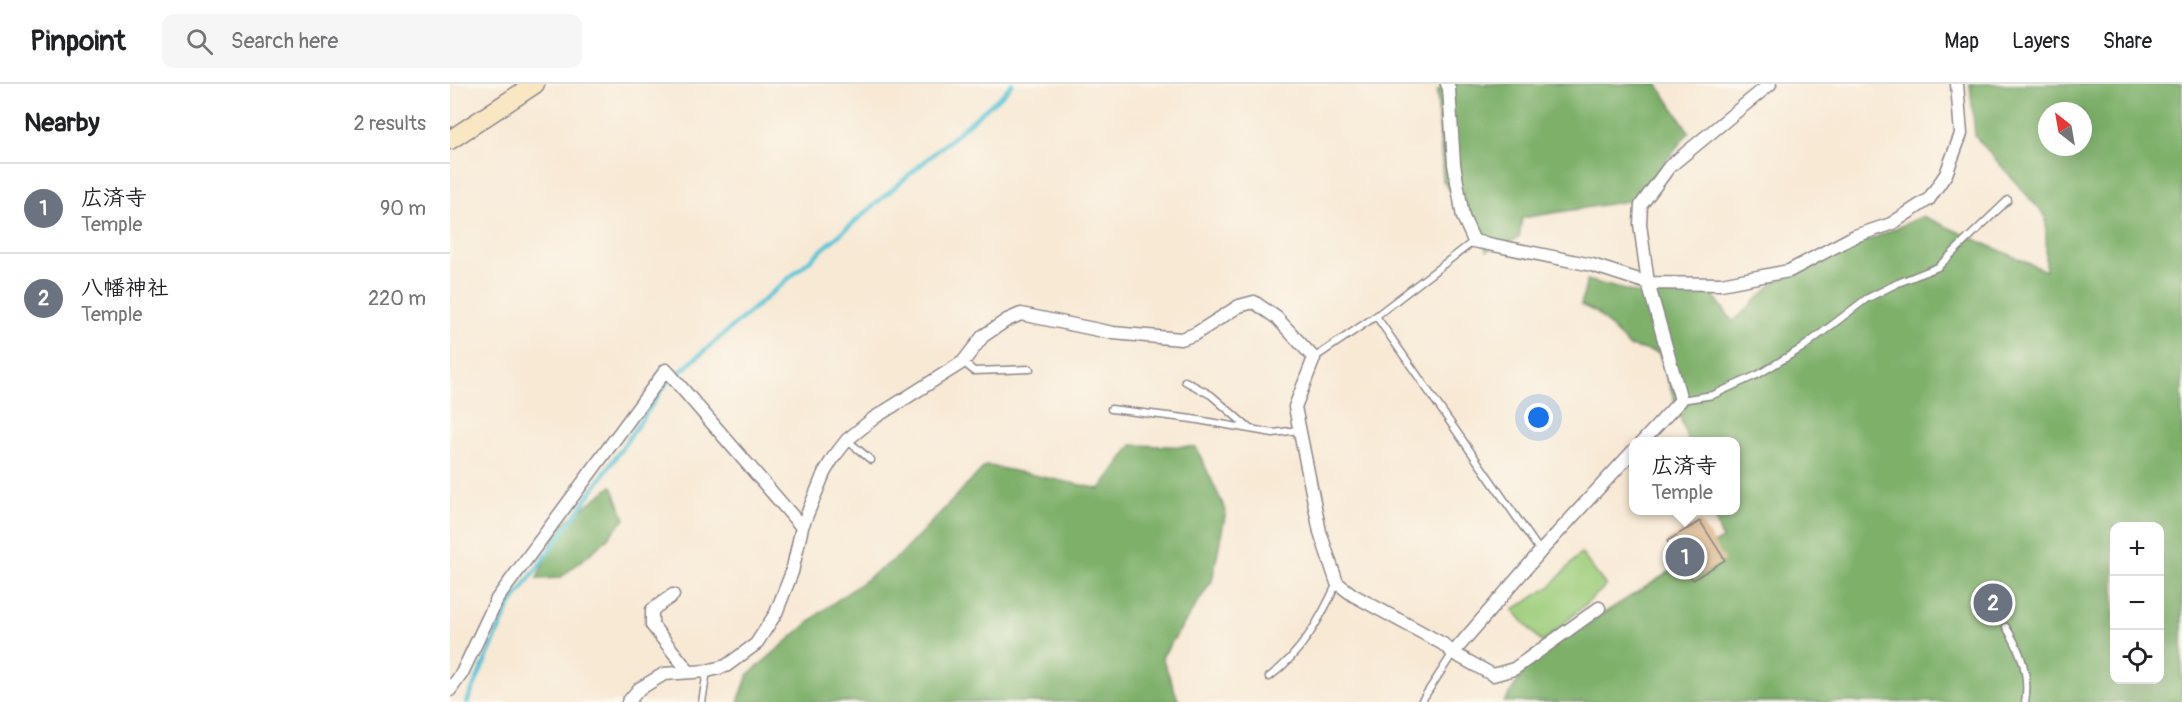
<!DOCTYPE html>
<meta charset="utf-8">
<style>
:root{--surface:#fff;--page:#f6f6f6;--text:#202124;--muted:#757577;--line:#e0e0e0;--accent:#0b8043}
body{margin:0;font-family:Pangolin,"Klee One",sans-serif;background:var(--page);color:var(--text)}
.controls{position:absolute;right:18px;bottom:18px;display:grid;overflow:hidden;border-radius:12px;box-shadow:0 6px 24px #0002}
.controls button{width:54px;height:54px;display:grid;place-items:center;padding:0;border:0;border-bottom:2px solid var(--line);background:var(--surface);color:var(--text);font:30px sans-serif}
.compass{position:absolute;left:1588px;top:18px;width:54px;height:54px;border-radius:50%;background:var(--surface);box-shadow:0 6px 24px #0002;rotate:329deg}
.you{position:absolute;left:1089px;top:334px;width:21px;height:21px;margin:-15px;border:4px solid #fff;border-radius:50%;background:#1a73e8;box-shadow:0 0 0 9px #1a73e833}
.badge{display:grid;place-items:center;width:39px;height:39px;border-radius:50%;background:var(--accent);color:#fff;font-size:20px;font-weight:700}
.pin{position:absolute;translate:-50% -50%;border:3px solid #fff;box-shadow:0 2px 6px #0006}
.popup{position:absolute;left:1179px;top:353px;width:111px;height:78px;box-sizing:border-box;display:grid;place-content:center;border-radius:12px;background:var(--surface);filter:drop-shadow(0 2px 4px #0005);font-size:20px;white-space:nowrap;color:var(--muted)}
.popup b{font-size:22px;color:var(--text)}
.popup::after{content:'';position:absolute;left:50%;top:100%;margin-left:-12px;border:12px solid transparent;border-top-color:var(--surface)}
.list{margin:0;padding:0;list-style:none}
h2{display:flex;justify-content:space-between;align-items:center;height:78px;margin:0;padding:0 24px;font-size:26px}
h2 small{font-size:20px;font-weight:400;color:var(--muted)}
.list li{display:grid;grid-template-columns:39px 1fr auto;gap:18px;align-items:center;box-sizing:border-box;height:90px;padding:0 24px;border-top:2px solid var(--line)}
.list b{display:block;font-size:22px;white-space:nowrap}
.list p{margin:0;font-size:20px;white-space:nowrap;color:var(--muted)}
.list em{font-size:20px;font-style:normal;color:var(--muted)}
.icon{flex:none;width:33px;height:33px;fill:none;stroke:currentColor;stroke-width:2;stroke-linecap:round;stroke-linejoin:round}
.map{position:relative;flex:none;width:1732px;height:618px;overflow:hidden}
header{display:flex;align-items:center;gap:36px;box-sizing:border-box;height:84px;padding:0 30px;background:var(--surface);border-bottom:2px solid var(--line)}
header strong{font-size:28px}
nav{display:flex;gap:33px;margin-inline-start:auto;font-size:21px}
.search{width:420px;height:54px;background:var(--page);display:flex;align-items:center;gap:15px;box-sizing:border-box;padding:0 21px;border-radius:12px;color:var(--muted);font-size:22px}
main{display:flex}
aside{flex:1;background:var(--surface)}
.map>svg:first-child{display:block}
.green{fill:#9ecd7b;stroke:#60785b;stroke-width:1.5}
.forest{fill:#7eb06b;stroke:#506953;stroke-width:1.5;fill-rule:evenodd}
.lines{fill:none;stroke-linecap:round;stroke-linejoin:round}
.stream{stroke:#5bc5d7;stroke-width:4.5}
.building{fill:#dab48b}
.lane-casing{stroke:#8d8688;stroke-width:9}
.street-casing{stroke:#8d8688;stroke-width:15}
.secondary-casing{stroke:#8d8688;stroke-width:21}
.lane{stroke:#fff;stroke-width:6}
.street{stroke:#fff;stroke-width:12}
.secondary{stroke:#f9e7c3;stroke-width:18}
</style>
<header>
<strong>Pinpoint</strong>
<div class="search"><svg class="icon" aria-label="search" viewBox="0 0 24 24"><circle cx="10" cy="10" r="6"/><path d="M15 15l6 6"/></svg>Search here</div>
<nav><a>Map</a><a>Layers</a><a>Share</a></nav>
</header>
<main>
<aside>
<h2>Nearby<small>2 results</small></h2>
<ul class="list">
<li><span class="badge" style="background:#6b7280">1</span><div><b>広済寺</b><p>Temple</p></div><em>90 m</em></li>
<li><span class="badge" style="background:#6b7280">2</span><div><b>八幡神社</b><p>Temple</p></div><em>220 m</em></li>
</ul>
</aside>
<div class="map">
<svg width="1732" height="618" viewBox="0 0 1732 618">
<rect width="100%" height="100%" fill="#fbf7ec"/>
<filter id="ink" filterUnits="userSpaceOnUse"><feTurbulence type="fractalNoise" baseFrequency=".0167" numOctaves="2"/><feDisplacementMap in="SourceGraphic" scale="12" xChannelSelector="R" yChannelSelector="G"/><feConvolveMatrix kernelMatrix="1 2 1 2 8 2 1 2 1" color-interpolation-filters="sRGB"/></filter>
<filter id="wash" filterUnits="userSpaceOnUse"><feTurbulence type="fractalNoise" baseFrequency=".008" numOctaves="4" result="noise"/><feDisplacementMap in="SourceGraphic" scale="24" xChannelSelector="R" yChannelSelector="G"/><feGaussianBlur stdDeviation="1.35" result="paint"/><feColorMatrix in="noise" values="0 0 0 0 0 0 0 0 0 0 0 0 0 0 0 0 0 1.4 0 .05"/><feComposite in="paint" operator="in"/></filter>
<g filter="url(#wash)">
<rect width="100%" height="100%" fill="#f8e9d5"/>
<!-- green -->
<path class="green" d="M 1131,469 L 1156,502 L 1092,559 L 1063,526 L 1101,502 Z"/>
<!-- forest -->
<path class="forest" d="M 994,0 L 1205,0 L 1208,1 L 1239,48 L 1184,116 L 1072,134 L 1069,154 L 1037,167 L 993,96 L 987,8 Z
M 1520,0 L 1732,0 L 1732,618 L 1054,618 L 1084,573 L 1272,455 L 1263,427 L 1286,426 L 1286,358 L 1238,357 L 1209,269 L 1179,262 L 1146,228 L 1131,221 L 1137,196 L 1190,210 L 1262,209 L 1283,238 L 1325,198 L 1473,132 L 1596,187 L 1596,133 L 1525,52 ZM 1597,27 L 1633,27 L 1633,63 L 1597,63 ZM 1664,442 L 1710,442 L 1710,596 L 1664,596 Z
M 682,361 L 746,363 L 776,427 L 762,497 L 712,573 L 729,618 L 288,618 L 298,591 L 372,527 L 449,472 L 536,381 L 650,405 Z
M 162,402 L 175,435 L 152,460 L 110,494 L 87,495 L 107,444 Z"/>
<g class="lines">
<!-- stream -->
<path class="stream" d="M 17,618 L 59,523 L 129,426 L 217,299 L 552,11 L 562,0"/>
</g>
<g id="blocks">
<!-- building -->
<path class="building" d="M 1250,437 L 1275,476 L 1243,496 L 1234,483 L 1233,484 L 1217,457 Z"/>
</g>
</g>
<g filter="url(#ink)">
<use href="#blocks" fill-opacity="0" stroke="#8d8688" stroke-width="1.5"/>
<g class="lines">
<defs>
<path id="lane" d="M 926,232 L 1090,467
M 864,274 L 926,232 L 1024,157
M 513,278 L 524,287 L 580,285
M 735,297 L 761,311 L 800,345
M 1231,316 L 1263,311 L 1309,290 L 1352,264 L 1416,215 L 1448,199 L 1488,183 L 1558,116
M 661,325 L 742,335 L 823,349 L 849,346
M 397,356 L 421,376
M 1556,543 C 1570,565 1580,592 1575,618
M 819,593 C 851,570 871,534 887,499
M 252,618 L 257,587
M 971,618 L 1003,569"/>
<path id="street" d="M 997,0 L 999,4 L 1004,80 L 1013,133 L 1024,157 L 1142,181 L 1198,199 L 1271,200 L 1339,187 L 1405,152 L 1441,140 L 1479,115 L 1496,90 L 1511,50 L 1507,0
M 217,287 L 352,443
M 1192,358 L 1231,316 L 1198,199 L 1190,140 L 1191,121 L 1219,83 L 1320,0
M 223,511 L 202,526 L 202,541 L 239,588
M 1003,569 L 1090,468 L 1184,366
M 0,606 L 12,589 L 47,515 L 216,286
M 178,618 L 189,605 L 214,590 L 257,587 L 276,582 L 306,560 L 326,529 L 342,488 L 352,443 L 374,389 L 383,374 L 397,356 L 424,334 L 513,278 L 533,252 L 557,236 L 571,230 L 663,249 L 731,255 L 745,250 L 789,222 L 804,218 L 827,234 L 864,274 L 845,323 L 870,448 L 887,499 L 903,511 L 993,560 L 1003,569 L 1043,591 L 1064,585 L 1149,524"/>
<path id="secondary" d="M 0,56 L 85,0"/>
</defs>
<!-- lane casing -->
<use href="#lane" class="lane-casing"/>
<!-- street casing -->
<use href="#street" class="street-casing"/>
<!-- secondary casing -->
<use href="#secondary" class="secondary-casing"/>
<!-- lane -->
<use href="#lane" class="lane"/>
<!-- street -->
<use href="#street" class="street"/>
<!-- secondary -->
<use href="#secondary" class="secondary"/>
</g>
</g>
</svg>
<div class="controls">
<button>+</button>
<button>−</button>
<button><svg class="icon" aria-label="locate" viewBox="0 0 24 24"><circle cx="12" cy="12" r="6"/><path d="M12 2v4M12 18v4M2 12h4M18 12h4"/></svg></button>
</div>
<svg class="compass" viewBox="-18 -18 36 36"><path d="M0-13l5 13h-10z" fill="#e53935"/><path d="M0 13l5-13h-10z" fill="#757577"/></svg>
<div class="you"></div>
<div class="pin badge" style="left:1235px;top:473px;background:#6b7280">1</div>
<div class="popup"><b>広済寺</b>Temple</div>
<div class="pin badge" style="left:1543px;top:519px;background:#6b7280">2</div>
</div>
</main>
